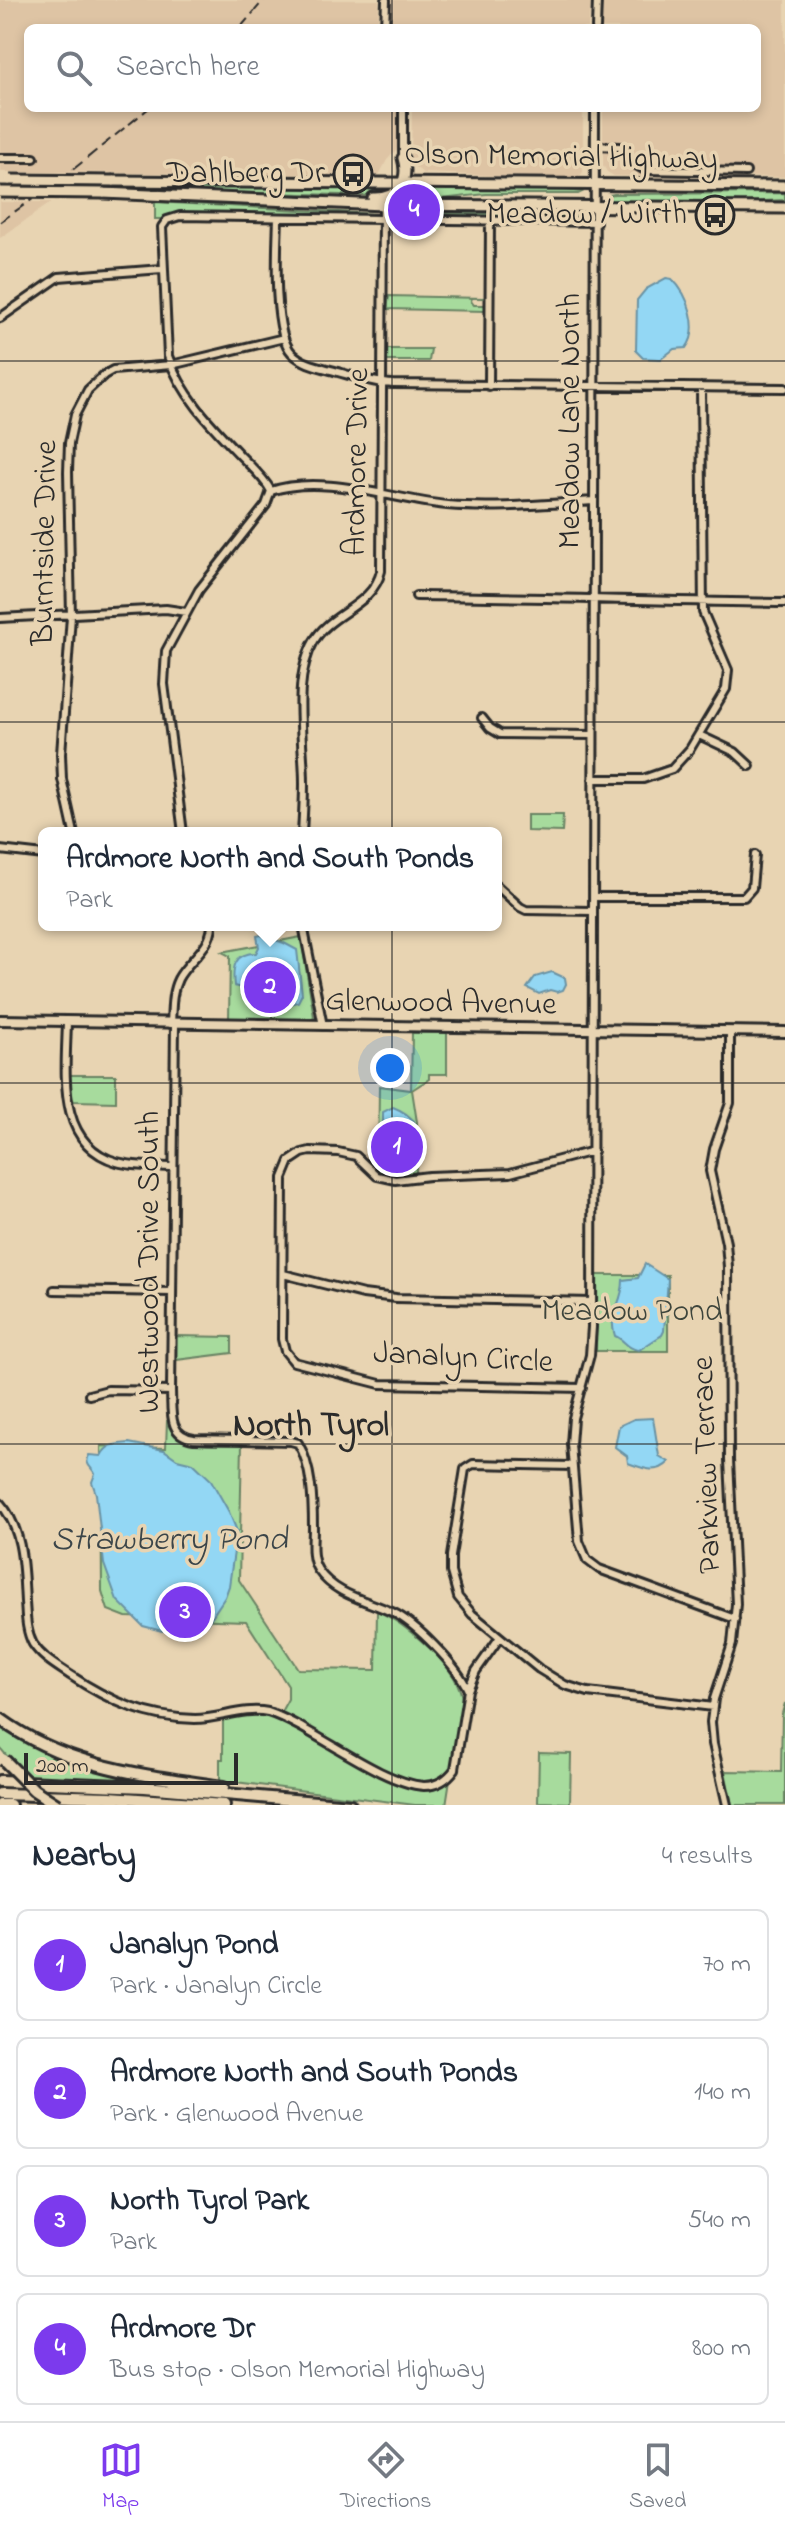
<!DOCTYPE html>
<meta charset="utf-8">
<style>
:root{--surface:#fff;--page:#f2f2f3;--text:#1f2937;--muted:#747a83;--line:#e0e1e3;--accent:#7c3aed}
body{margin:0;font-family:"Indie Flower",sans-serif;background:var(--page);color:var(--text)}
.scale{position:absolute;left:24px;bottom:20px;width:214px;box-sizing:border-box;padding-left:8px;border:4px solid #2b2b2b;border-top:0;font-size:22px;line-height:28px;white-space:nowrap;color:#2b2b2b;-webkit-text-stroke:6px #e8d4b2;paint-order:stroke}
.you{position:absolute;left:390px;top:1068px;width:28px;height:28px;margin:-20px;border:6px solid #fff;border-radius:50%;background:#1a73e8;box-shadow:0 0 0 12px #1a73e833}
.badge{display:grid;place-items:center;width:52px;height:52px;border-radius:50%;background:var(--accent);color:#fff;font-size:26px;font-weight:700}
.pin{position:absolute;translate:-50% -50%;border:4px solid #fff;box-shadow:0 2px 8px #0006}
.popup{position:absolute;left:38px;top:827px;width:464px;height:104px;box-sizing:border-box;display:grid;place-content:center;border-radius:12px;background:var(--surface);filter:drop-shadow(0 2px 6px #0005);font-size:26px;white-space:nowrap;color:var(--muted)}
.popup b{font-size:30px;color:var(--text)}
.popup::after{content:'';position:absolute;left:50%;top:100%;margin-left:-16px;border:16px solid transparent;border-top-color:var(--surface)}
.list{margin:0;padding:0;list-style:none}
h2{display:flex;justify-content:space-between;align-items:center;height:104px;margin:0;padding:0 32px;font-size:34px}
h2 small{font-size:26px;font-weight:400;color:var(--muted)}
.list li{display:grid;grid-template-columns:52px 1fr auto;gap:24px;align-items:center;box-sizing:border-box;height:112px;margin:0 16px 16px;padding:0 16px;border:2px solid var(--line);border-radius:12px}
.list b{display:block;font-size:30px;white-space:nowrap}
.list p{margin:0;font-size:26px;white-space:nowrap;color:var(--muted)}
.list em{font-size:26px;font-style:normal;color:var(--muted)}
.icon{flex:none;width:44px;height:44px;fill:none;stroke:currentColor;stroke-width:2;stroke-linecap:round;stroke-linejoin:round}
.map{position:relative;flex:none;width:785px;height:1805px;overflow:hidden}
.search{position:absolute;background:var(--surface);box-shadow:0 4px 12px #0003;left:24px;right:24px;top:24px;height:88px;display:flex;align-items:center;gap:20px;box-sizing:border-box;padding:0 28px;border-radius:12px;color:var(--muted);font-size:30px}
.sheet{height:616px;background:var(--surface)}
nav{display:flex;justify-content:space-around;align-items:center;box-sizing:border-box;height:112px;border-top:2px solid var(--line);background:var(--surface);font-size:22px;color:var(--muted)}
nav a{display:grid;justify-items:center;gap:4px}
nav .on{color:var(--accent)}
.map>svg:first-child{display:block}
.built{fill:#dec4a4}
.green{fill:#a7db9d;stroke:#698364;stroke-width:2}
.water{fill:#93d7f4;stroke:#6992a4;stroke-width:2}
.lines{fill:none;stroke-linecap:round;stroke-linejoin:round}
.street-casing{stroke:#2b2b2b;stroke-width:12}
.secondary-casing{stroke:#2b2b2b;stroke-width:14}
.primary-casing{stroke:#2b2b2b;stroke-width:15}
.highway-casing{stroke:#2b2b2b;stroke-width:16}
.street{stroke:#e8d4b2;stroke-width:6}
.secondary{stroke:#e8d4b2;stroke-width:8}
.primary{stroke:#e8d4b2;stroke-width:9}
.highway{stroke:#e8d4b2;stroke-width:10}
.rail{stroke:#2b2b2b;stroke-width:2;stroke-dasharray:12 6;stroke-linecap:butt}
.primary-bridge-casing{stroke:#2b2b2b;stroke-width:15;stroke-linecap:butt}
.highway-bridge-casing{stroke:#2b2b2b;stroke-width:16;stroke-linecap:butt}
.primary-bridge{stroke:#e8d4b2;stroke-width:9}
.highway-bridge{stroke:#e8d4b2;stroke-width:10}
.grid{fill:none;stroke:#2b2b2b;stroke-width:2;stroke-opacity:0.55}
.labels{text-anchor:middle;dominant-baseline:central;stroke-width:7;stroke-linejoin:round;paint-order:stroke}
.street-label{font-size:32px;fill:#2b2b2b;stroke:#e8d4b2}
.poi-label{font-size:32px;fill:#2b2b2b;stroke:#e8d4b2;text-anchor:end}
.park-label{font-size:32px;fill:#3e453c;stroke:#e8d4b2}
.neighbourhood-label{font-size:34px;font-weight:bold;fill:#2b2b2b;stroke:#e8d4b2}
.water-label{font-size:34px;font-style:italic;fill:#3b4549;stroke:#e8d4b2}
</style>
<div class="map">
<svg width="785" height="1805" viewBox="0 0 785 1805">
<rect width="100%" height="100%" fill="#e8d4b2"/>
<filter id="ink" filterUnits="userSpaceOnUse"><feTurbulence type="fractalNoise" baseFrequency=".0125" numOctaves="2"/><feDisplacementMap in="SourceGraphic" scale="16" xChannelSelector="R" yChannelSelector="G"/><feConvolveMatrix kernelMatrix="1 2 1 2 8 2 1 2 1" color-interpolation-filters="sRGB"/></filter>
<g filter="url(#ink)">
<!-- built -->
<path class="built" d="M 0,0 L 379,0 L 378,28 L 28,28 L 28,108 L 398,108 L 397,149 L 387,160 L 379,175 L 0,172 L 0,162 L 33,163 L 34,154 L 0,153 Z
M 392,0 L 591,0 L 588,28 L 390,28 Z
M 603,0 L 785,0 L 785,177 L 614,176 L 607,172 L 603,165 L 603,108 L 757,108 L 757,28 L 602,28 Z
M 412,108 L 583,108 L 583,172 L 578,178 L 569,179 L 423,173 L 415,167 L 411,157 Z
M 0,200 L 1,202 L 52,202 L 0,238 Z"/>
<!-- green -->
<path class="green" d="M 261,185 L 397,187 L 379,196 L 145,190 L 145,186 Z
M 406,188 L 566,190 L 582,192 L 578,194 L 486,194 L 432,200 L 396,200 Z
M 785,193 L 785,200 L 719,203 L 609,201 L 609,195 L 614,194 Z
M 155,202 L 376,214 L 335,216 L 180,213 L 163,219 L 155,219 Z
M 416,213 L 581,214 L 589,217 L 416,217 Z
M 389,296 L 484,298 L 472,298 L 471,301 L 474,305 L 485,305 L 485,311 L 387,309 Z
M 387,349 L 431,349 L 429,361 L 387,361 Z
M 527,815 L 563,815 L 562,832 L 527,831 Z
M 301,937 L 314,1017 L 306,1021 L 229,1020 L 230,956 L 222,952 Z
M 412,1033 L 447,1033 L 447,1074 L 429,1074 L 429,1079 L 412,1090 L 417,1122 L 416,1173 L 393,1176 L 378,1171 L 379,1086 L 411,1090 Z
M 70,1075 L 116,1075 L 116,1102 L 74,1101 L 70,1095 Z
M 597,1275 L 668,1275 L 668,1351 L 596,1351 Z
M 176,1336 L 232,1337 L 232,1353 L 176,1360 Z
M 167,1420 C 175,1452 216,1444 242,1444 L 239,1580 L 298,1669 L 376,1670 L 377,1611 C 405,1622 462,1670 462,1702 L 446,1805 L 415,1805 L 220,1780 L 220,1759 L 223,1759 L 223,1719 L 255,1714 L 277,1719 L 288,1699 L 288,1686 L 246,1621 L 126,1617 L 108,1610 L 102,1591 L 101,1446 L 166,1448 Z
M 785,1703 L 785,1805 L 732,1805 L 725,1771 L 781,1772 L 782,1714 Z
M 0,1723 C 50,1749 82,1768 139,1778 L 139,1781 L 24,1776 L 0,1748 Z
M 539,1753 L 571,1754 L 570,1803 L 538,1802 Z"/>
<!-- water -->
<path class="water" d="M 666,278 L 672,279 C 688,294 701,329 686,348 L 674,349 L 661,359 L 643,358 L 636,351 L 637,300 L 646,289 Z
M 261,935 L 284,943 L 297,950 L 302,994 L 298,1002 L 276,1007 L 260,994 L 234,986 C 232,967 234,953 256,953 L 259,947 L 257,936 Z
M 552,972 L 565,978 L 566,984 L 563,990 L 557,992 L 550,990 L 539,994 L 527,988 L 535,977 Z
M 393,1107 C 414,1115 421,1128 419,1149 C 418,1154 419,1158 414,1161 C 410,1164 405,1163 401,1164 L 394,1155 L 394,1139 L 383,1131 L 383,1112 Z
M 645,1264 L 668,1279 L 664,1331 L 662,1335 L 639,1350 C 627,1349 625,1340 615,1336 C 607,1312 623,1306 623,1280 L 638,1278 Z
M 653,1418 L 659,1456 L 669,1462 C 657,1475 642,1468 628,1463 L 627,1456 L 615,1447 L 619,1426 L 634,1419 Z
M 129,1443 L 164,1450 L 177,1459 L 193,1463 L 211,1480 L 229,1512 L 237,1531 L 229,1586 L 225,1597 L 207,1624 L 179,1626 L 162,1631 L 143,1626 L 117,1600 L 104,1564 L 96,1494 L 92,1482 L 95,1474 C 92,1467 84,1465 89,1455 L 101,1456 C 107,1444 116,1444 129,1443 Z"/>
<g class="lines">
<defs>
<path id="street" d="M 385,28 L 386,0
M 596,28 L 597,0
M 595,108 L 592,1327 L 590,1355 L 573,1418 L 571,1444 L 579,1541 L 587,1560 L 599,1569 L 735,1619
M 595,146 L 620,147 L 633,163 L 645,170 L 746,172
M 0,158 L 34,158
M 403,158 L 403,108
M 278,218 C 277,247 272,333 292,353 C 304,365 322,367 338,372 C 356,377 374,383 393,384 L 785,388
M 0,318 L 59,277 L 162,269
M 489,386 L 490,221
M 271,491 C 323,473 394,500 447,505 C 496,509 545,504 594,501
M 416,596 C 539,597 662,601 785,603
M 0,618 L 166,609 L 186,612
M 482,718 L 490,728 L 500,734 L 593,735
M 699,735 L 735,752 L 750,766
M 593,779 L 643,779 L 672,769 L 690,749 L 726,689 L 728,670 L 703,612 L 701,387
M 74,833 L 62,779 L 61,754 L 71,616 L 68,472 L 69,443 L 75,415 L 88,390 L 104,375 L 113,370 L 171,365 L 284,338
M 183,833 L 164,684 L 166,651 L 199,590 L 266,505 L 271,491 C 263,476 249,465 238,453 C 210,424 181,394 168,356 L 162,227 L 167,220 L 180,216 L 596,222
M 302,833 C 303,816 304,800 304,783 C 304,739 291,681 314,641 C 331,612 373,606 381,571 L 383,205
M 0,850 L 44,855
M 496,885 L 520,907 L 526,910 L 593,911
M 593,897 L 744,897 L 752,888 L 755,855
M 303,925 L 323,1026
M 67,1021 C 66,1071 55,1144 117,1162 C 135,1167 155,1166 173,1167
M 171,1024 C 172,1009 171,993 178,979 C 188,960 211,948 212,925
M 175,1024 L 171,1391 C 172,1413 168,1435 194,1439 L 291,1441 L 298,1443 C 312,1466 313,1502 313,1528 C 313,1542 310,1557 318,1570 C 335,1595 366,1600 392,1612 C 416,1623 457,1666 468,1690
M 283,1274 L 363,1294 L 396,1298 L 592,1302
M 54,1290 L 172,1292
M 582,1388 L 380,1384 L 294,1362 L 285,1351 L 282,1339 L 283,1178 L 290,1161 L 302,1153 L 310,1151 L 338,1152 L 356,1156 L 377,1176 L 395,1180 L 429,1176 L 510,1173 L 593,1151
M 89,1395 L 108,1390 L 171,1391
M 572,1466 L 473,1464 L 465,1469 L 451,1556 L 451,1572 L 458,1597 L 472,1614 L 539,1669 L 565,1685 L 588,1692 L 713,1707
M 0,1503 C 24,1530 23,1569 25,1602 C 26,1616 26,1631 33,1644 C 42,1658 57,1666 70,1675 C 109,1701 147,1718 195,1719 C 220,1719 243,1707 268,1712 C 313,1727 379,1783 424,1786 C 437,1786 447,1780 455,1769 L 468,1690 L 476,1671 L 500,1637
M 727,1805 L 713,1744 L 711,1722 L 714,1699 L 732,1644 L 736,1604 L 729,1460 L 728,1267 L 726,1243 L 710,1171 L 714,1149 L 730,1103 L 730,1032"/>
<path id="secondary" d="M 0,1020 L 785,1032"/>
<path id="primary" d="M 113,181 L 785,186
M 103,193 L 383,205 L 785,208
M 373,198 C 397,199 410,182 403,158"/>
<path id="highway" d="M 0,1719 C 67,1768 144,1775 223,1787
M 0,1781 L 145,1787 L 350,1805
M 0,1794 L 110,1797 L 224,1805
M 0,1805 L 10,1805"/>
</defs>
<!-- street casing -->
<use href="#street" class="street-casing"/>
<!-- secondary casing -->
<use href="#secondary" class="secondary-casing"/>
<!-- primary casing -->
<use href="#primary" class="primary-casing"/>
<!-- highway casing -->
<use href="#highway" class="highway-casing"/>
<!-- street -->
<use href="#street" class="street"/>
<!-- secondary -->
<use href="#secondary" class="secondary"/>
<!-- primary -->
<use href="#primary" class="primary"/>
<!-- highway -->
<use href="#highway" class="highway"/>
<!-- rail -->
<path class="rail" d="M 240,28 L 264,0
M 0,222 L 60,180 L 149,108"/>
<defs>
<path id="primary-bridge" d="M 10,180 L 113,181
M 0,192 L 103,193"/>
<path id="highway-bridge" d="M 4,1760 L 34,1790 L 57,1805"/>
</defs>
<!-- primary-bridge casing -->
<use href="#primary-bridge" class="primary-bridge-casing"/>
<!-- highway-bridge casing -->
<use href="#highway-bridge" class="highway-bridge-casing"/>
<!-- primary-bridge -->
<use href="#primary-bridge" class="primary-bridge"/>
<!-- highway-bridge -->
<use href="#highway-bridge" class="highway-bridge"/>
</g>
</g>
<!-- grid -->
<path class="grid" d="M 392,0 L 392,28M 392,108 L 392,1805M 0,361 L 785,361M 0,722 L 785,722M 0,1083 L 785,1083M 0,1444 L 785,1444"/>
<!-- icons -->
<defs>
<symbol id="bus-ring" viewBox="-11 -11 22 22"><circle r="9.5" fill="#e8d4b2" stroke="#2b2b2b" stroke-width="1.5"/><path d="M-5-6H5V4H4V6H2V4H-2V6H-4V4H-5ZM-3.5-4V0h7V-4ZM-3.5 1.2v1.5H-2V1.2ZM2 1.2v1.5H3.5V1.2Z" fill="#2b2b2b"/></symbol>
</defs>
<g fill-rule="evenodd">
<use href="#bus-ring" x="331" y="152" width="44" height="44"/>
<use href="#bus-ring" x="693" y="193" width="44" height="44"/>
</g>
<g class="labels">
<!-- street labels -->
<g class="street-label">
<text transform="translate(561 158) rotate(1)">Olson Memorial Highway</text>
<text transform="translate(571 421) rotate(-90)">Meadow Lane North</text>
<text transform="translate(358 462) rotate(-89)">Ardmore Drive</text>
<text transform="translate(46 543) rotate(-89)">Burntside Drive</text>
<text transform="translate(441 1004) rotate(1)">Glenwood Avenue</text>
<text transform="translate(150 1262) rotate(-90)">Westwood Drive South</text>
<text transform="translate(463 1359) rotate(3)">Janalyn Circle</text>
<text transform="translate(708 1465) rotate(-92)">Parkview Terrace</text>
</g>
<!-- poi labels -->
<g class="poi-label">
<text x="325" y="174">Dahlberg Dr</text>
<text x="687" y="215">Meadow / Wirth</text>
</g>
<!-- park labels -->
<g class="park-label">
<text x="632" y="1312">Meadow Pond</text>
</g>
<!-- neighbourhood labels -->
<g class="neighbourhood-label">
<text x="311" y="1427">North Tyrol</text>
</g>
<!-- water labels -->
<g class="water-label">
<text x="169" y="1541">Strawberry Pond</text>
</g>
</g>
</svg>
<div class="scale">200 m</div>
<div class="you"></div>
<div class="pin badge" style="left:397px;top:1147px">1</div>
<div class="pin badge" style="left:270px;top:987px">2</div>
<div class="popup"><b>Ardmore North and South Ponds</b>Park</div>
<div class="pin badge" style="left:185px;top:1612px">3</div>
<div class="pin badge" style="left:414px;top:210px">4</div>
<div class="search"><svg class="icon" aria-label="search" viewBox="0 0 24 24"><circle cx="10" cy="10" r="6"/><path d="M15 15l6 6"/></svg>Search here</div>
</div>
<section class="sheet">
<h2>Nearby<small>4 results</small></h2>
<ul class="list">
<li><span class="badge">1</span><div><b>Janalyn Pond</b><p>Park · Janalyn Circle</p></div><em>70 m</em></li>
<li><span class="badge">2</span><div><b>Ardmore North and South Ponds</b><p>Park · Glenwood Avenue</p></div><em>140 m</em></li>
<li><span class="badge">3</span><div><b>North Tyrol Park</b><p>Park</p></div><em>540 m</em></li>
<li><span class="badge">4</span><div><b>Ardmore Dr</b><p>Bus stop · Olson Memorial Highway</p></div><em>800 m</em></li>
</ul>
</section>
<nav>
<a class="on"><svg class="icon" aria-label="map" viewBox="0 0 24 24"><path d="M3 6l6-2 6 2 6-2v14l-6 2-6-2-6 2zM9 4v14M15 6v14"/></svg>Map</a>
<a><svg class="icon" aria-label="directions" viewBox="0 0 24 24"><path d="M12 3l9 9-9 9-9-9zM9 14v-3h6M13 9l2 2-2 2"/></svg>Directions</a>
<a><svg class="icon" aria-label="saved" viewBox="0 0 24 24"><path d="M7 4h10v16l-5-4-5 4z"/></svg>Saved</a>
</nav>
